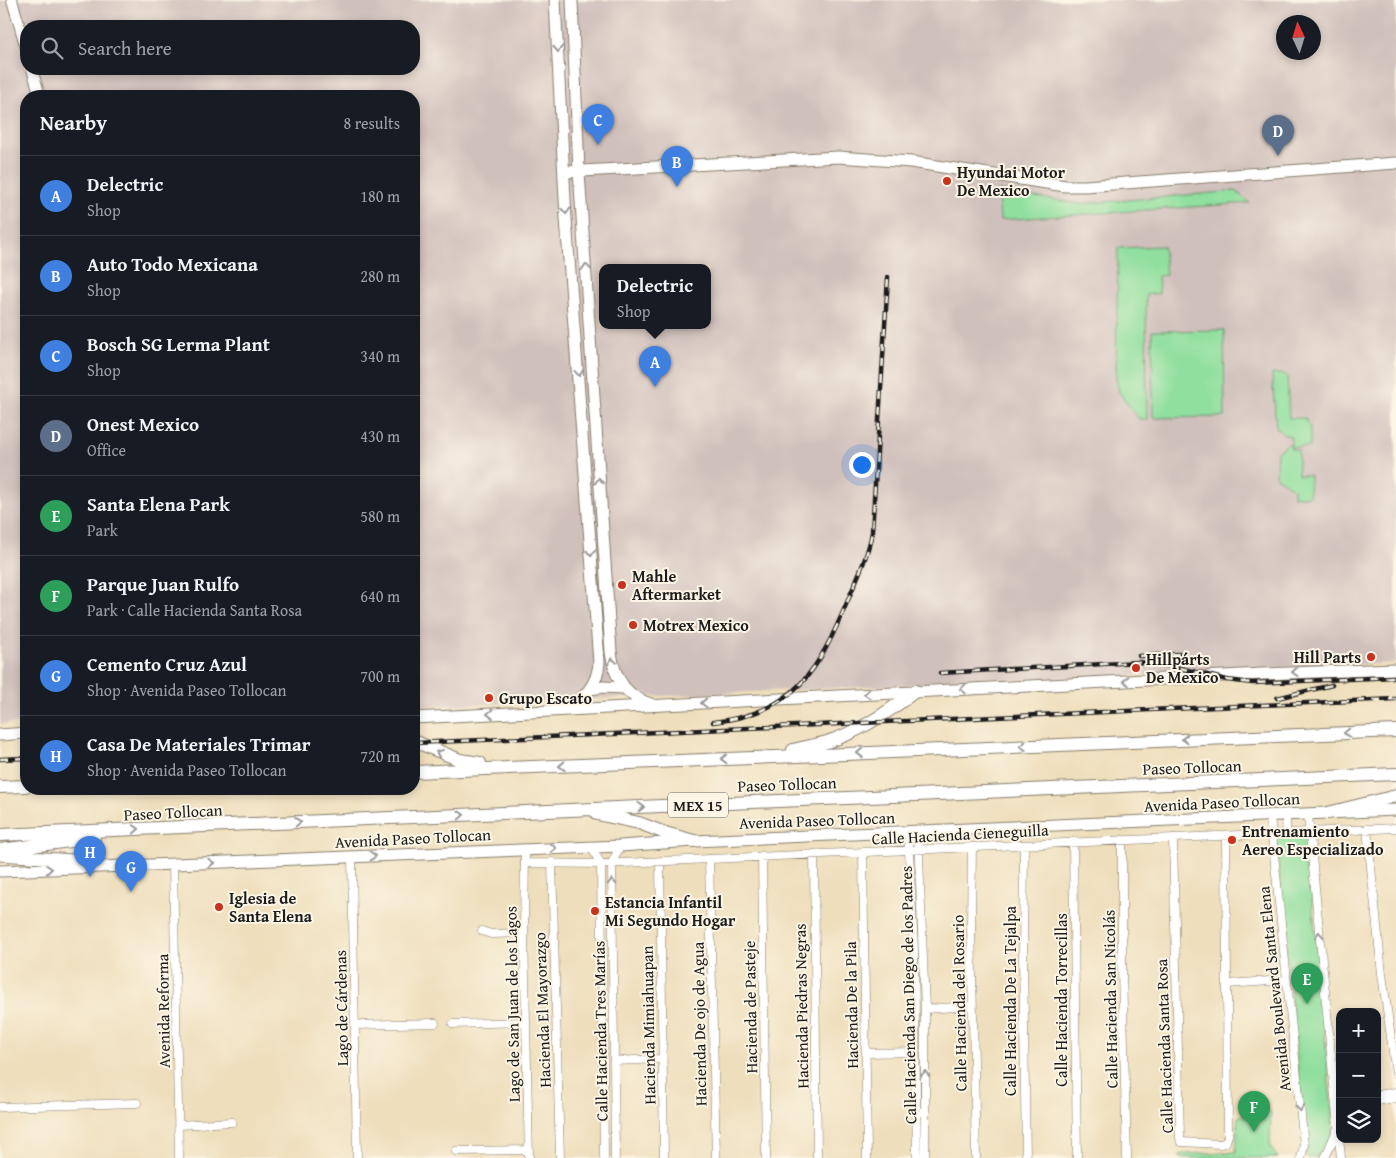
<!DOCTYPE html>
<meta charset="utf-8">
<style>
:root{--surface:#171b24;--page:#242831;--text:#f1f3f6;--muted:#9ea1a6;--line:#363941;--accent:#8c9099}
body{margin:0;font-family:"Gentium Book Plus",serif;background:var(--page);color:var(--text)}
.controls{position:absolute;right:15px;bottom:15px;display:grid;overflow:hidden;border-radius:10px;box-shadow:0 2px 8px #0003}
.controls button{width:45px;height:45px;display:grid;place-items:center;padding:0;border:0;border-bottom:1px solid var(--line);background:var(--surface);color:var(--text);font:25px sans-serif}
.compass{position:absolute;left:1276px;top:15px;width:45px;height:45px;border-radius:50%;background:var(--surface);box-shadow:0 2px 8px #0003;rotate:356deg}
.you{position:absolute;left:861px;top:464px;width:18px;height:18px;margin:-12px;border:4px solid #fff;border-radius:50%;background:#1a73e8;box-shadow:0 0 0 8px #1a73e833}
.badge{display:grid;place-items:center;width:32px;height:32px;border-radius:50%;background:var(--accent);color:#fff;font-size:16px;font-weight:700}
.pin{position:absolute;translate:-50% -41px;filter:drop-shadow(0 1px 2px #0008)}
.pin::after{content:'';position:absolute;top:26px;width:18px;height:15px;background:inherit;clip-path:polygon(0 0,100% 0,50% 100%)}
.popup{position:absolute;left:599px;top:264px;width:112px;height:65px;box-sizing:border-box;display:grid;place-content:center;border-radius:10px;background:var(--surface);filter:drop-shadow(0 1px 4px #0005);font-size:16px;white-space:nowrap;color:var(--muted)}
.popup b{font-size:19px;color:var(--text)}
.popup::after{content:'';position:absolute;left:50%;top:100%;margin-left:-10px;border:10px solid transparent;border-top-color:var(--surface)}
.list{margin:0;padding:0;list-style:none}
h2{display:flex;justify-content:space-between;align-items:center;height:65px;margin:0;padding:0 20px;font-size:21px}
h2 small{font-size:16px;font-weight:400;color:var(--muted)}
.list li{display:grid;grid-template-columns:32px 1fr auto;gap:15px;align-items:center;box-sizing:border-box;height:80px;padding:0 20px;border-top:1px solid var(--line)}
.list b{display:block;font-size:19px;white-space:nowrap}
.list p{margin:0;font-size:16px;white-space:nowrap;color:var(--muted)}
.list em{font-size:16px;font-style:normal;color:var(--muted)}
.icon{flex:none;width:28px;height:28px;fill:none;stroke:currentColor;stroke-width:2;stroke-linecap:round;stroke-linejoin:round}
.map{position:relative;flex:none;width:1396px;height:1158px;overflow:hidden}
.search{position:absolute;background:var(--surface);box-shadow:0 2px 8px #0003;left:20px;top:20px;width:400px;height:55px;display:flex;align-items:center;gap:12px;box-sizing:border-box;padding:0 18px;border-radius:20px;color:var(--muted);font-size:19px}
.panel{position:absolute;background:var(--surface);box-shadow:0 2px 8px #0003;left:20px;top:90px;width:400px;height:705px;border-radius:20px}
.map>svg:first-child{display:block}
.industrial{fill:#d0c0bc;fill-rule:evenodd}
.green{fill:#90df9e;stroke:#567e5d}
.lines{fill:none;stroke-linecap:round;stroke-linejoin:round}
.minor-casing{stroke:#867d6c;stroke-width:9}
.tertiary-casing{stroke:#867d6c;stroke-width:12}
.secondary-casing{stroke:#867d6c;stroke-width:13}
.trunk-casing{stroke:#867d6c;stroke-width:14}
.minor{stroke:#fff;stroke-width:8}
.tertiary{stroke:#fff;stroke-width:10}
.secondary{stroke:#fff;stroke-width:11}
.trunk{stroke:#fff;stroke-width:12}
.rail-casing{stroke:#1c1c1c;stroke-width:4.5}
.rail{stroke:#fcf5e5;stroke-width:2.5;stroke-dasharray:8;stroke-linecap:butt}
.oneway{stroke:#999}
.poi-dot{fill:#c8321e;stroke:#fcf5e5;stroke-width:2}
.labels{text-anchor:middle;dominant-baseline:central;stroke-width:4;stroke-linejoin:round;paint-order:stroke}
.shield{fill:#fcf5e5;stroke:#5f5d58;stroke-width:1}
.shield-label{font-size:15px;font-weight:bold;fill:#1c1c1c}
.poi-label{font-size:16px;font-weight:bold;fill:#1c1c1c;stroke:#fcf5e5;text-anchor:start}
.street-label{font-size:16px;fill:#1c1c1c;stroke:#fcf5e5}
</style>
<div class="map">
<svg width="1396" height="1158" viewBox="0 0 1396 1158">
<rect width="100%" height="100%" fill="#fcf5e5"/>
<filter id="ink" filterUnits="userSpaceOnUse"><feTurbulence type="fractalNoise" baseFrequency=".02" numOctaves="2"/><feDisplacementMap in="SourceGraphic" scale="10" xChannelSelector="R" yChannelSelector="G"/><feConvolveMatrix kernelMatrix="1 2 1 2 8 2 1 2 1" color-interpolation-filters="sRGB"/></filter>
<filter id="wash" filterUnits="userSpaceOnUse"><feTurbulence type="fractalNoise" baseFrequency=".0096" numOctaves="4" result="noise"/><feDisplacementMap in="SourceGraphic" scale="20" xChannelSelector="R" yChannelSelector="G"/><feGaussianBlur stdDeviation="1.12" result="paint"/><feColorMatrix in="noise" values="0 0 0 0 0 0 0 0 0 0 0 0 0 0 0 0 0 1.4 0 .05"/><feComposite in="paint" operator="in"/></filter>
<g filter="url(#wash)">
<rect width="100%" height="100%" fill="#efdebc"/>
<!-- industrial -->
<path class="industrial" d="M 0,0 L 1396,0 L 1396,663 L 414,707 L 414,96 L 26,96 L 26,723 L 0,724 ZM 1284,22 L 1314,22 L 1314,52 L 1284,52 ZM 26,26 L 414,26 L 414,69 L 26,69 ZM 602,268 L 708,268 L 708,326 L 602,326 Z"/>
<!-- green -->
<path class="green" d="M 998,191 L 1079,204 L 1236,191 L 1250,203 L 1000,220 Z
M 1163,246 L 1166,275 L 1158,276 L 1159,294 L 1146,294 L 1147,419 L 1139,419 L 1119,392 L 1116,379 L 1118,248 Z
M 1224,330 L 1225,417 L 1153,418 L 1152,331 Z
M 1272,374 L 1284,374 L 1287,376 L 1289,418 L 1305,418 L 1310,427 L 1310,447 L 1291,447 L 1291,437 L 1283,434 L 1276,427 Z
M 1290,443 L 1291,449 L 1298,450 L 1298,475 L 1310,475 L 1309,496 L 1293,496 L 1293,488 L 1276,477 L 1277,452 Z
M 1306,835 L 1333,1122 C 1331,1140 1328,1158 1307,1158 L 1305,1144 L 1276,837 Z
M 1260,1109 L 1271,1112 L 1270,1147 L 1278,1158 L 1179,1158 L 1181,1154 L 1236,1152 L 1238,1117 Z"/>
</g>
<g filter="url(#ink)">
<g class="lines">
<defs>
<path id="minor" d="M 1308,815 L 1341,1158
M 1270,816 L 1304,1145 L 1301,1158
M 1286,816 L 1286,833
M 1367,829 L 1382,974 L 1396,1073
M 908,832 L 914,950 L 917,1158
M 918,832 L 925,1009 L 925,1158
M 1173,838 L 1180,1138 L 1181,1142 L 1221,1144 L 1226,1142 L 1228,1135 L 1226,835
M 1122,840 L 1122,971 L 1127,1158
M 1073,842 L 1077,1158
M 1024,845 L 1023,957 L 1026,1158
M 591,847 L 601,864 L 604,1158
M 972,847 L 971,924 L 976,1158
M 525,849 L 524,933 L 529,1158
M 863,852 L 867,1158
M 814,854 L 817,1158
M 762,856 L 766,1158
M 352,857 L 357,1158
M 709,859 L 716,1158
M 660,861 L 664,1158
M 552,862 L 560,1158
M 525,863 L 601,864 L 1396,828
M 173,864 L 179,1158
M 482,931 L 491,934 L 524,933
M 1227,984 L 1287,980
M 925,1009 L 972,1006
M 453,1024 L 525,1022
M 355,1025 L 435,1023
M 866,1053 L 915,1052
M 614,1061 L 661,1059
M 1377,1095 L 1396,1092
M 1377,1101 L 1396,1098
M 0,1107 L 137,1103
M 179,1125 L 232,1122
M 456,1151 L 529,1150
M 615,1158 L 612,863 L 620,846
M 1325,1158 L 1337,1130"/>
<path id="tertiary" d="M 12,0 L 26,48
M 32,69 L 40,96"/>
<path id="secondary" d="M 555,0 L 566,219 L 599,662 C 598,683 585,699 567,708
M 572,0 L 579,172 L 611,652 C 614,677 625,697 651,704
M 564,172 L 838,157 L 911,162 L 1065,186 L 1085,186 L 1396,163
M 590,689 L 603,687 L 624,688
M 414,718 L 1262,674 L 1396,669
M 0,735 L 26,733
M 0,855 L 88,861
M 0,871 L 620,846 L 694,841 L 1396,810"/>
<path id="trunk" d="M 414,741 L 460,760 L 480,763
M 793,750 C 804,747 816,745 827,742 C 859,732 889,712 915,691
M 414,772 L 1396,731
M 0,787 L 26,786
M 1328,813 L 1396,796
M 597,814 L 639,823 L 665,833 L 694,841
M 0,835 L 1396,774
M 0,850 L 94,838"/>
</defs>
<!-- minor casing -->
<use href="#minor" class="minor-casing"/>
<!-- tertiary casing -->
<use href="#tertiary" class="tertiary-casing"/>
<!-- secondary casing -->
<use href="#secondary" class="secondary-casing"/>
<!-- trunk casing -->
<use href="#trunk" class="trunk-casing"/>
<!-- minor -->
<use href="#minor" class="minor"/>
<!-- tertiary -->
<use href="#tertiary" class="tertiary"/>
<!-- secondary -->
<use href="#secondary" class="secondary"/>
<!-- trunk -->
<use href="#trunk" class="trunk"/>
<defs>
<path id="rail" d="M 1139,656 L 1181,654
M 940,673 L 1139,662 L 1172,666 L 1227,680 L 1252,683 L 1396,677
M 1277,698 L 1332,685
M 713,722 C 795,713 819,670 848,600 C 857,578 868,556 872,532 L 888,277
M 414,743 L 1396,699
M 0,759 L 26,758"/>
</defs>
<!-- rail casing -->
<use href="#rail" class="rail-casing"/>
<!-- rail -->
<use href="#rail" class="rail"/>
</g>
<!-- one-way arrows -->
<defs><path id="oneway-chevron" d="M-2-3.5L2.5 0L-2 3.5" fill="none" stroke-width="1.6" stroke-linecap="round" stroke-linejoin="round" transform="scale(1.25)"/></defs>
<g class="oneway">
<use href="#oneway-chevron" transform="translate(558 49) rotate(87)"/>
<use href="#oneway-chevron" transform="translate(566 211) rotate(87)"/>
<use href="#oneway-chevron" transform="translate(586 267) rotate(-94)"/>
<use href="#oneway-chevron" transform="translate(579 373) rotate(85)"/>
<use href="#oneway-chevron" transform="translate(599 481) rotate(-93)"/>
<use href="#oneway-chevron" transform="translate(591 553) rotate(87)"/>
<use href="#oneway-chevron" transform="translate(612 661) rotate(-99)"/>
<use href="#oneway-chevron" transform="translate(1295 672) rotate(178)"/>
<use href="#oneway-chevron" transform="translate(1126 681) rotate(177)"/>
<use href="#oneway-chevron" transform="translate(963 689) rotate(177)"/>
<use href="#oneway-chevron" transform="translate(867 694) rotate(177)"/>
<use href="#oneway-chevron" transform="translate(704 703) rotate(178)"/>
<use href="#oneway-chevron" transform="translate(490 714) rotate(177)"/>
<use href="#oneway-chevron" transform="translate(1347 733) rotate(178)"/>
<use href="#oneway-chevron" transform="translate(1185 739) rotate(178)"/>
<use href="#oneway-chevron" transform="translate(1023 746) rotate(178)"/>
<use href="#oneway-chevron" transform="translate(439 753) rotate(-156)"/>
<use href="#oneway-chevron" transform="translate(860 753) rotate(178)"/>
<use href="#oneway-chevron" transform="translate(724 759) rotate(178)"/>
<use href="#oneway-chevron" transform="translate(562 766) rotate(178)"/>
<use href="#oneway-chevron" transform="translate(641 807) rotate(-2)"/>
<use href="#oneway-chevron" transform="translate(461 815) rotate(-3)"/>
<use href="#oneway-chevron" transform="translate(298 822) rotate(-3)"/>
<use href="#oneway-chevron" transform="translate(136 829) rotate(-3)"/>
<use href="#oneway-chevron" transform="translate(553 848) rotate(-2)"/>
<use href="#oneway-chevron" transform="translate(373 856) rotate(-3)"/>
<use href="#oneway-chevron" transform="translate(211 863) rotate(-2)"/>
<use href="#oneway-chevron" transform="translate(49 869) rotate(-3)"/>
<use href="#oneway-chevron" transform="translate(612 882) rotate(-90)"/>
<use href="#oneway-chevron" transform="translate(1319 935) rotate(-95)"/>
<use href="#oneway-chevron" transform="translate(925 1074) rotate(-90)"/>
<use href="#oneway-chevron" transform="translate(1300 1108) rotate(84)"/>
</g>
</g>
<!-- markers -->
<g class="poi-dot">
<circle cx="947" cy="181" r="5"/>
<circle cx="622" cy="585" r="5"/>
<circle cx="633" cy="625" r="5"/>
<circle cx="1371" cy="657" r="5"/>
<circle cx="1136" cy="668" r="5"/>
<circle cx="489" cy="698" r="5"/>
<circle cx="1232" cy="840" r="5"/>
<circle cx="219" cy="907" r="5"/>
<circle cx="595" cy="911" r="5"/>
</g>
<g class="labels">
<!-- shield labels -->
<rect class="shield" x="668" y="792.5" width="60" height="25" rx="4"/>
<g class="shield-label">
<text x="698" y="805">MEX 15</text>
</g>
<!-- poi labels -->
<g class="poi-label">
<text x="957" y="172">Hyundai Motor<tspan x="957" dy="18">De Mexico</tspan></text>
<text x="632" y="576">Mahle<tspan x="632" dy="18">Aftermarket</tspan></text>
<text x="643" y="625">Motrex Mexico</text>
<text x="1361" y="657" text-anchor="end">Hill Parts</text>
<text x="1146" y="659">Hillpárts<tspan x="1146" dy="18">De Mexico</tspan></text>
<text x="499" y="698">Grupo Escato</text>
<text x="1242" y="831">Entrenamiento<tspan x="1242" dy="18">Aereo Especializado</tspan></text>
<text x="229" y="898">Iglesia de<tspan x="229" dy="18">Santa Elena</tspan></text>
<text x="605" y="902">Estancia Infantil<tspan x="605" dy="18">Mi Segundo Hogar</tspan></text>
</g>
<!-- street labels -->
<g class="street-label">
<text transform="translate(1192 767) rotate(-2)">Paseo Tollocan</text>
<text transform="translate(787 784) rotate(-2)">Paseo Tollocan</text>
<text transform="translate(1222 802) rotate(-3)">Avenida Paseo Tollocan</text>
<text transform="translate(173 812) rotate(-3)">Paseo Tollocan</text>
<text transform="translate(817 820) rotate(-2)">Avenida Paseo Tollocan</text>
<text transform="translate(960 834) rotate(-3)">Calle Hacienda Cieneguilla</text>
<text transform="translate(413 838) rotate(-3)">Avenida Paseo Tollocan</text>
<text transform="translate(1274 989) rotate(-96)">Avenida Boulevard Santa Elena</text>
<text transform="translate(908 995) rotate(-91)">Calle Hacienda San Diego de los Padres</text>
<text transform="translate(1110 999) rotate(-91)">Calle Hacienda San Nicolás</text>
<text transform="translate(1061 1000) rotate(-90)">Calle Hacienda Torrecillas</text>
<text transform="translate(1010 1001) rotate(-90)">Calle Hacienda De La Tejalpa</text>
<text transform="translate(959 1003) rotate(-91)">Calle Hacienda del Rosario</text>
<text transform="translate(512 1004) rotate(-91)">Lago de San Juan de los Lagos</text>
<text transform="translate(851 1005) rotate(-91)">Hacienda De la Pila</text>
<text transform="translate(801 1006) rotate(-91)">Hacienda Piedras Negras</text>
<text transform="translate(750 1007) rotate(-91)">Hacienda de Pasteje</text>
<text transform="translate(341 1008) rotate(-91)">Lago de Cárdenas</text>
<text transform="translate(542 1010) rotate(-92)">Hacienda El Mayorazgo</text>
<text transform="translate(163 1011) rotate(-91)">Avenida Reforma</text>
<text transform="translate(699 1024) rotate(-91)">Hacienda De ojo de Agua</text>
<text transform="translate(648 1025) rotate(-91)">Hacienda Mimiahuapan</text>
<text transform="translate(600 1031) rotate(-91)">Calle Hacienda Tres Marías</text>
<text transform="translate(1164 1046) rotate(-92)">Calle Hacienda Santa Rosa</text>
</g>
</g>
</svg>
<div class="controls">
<button>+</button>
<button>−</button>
<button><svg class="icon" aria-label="layers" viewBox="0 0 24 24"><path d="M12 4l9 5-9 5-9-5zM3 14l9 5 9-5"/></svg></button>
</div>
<svg class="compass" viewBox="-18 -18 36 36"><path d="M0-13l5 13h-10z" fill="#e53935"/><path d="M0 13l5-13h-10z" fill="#9ea1a6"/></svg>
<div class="you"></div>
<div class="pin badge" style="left:655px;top:387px;background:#3f7fe0">A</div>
<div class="popup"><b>Delectric</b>Shop</div>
<div class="pin badge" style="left:677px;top:187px;background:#3f7fe0">B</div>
<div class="pin badge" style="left:598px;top:145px;background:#3f7fe0">C</div>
<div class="pin badge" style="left:1278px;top:156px;background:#5c6f8a">D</div>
<div class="pin badge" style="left:1307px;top:1004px;background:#2e9e5b">E</div>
<div class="pin badge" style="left:1254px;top:1132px;background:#2e9e5b">F</div>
<div class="pin badge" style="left:131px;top:892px;background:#3f7fe0">G</div>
<div class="pin badge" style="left:90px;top:877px;background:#3f7fe0">H</div>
<div class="search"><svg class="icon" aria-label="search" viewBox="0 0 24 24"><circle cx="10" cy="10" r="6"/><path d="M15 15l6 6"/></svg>Search here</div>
<section class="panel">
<h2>Nearby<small>8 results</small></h2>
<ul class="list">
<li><span class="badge" style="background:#3f7fe0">A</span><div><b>Delectric</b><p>Shop</p></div><em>180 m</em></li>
<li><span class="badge" style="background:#3f7fe0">B</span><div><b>Auto Todo Mexicana</b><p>Shop</p></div><em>280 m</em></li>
<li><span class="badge" style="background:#3f7fe0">C</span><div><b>Bosch SG Lerma Plant</b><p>Shop</p></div><em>340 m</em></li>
<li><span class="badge" style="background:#5c6f8a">D</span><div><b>Onest Mexico</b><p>Office</p></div><em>430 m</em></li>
<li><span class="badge" style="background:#2e9e5b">E</span><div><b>Santa Elena Park</b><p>Park</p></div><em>580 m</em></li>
<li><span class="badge" style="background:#2e9e5b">F</span><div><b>Parque Juan Rulfo</b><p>Park · Calle Hacienda Santa Rosa</p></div><em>640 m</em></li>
<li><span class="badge" style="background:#3f7fe0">G</span><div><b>Cemento Cruz Azul</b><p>Shop · Avenida Paseo Tollocan</p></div><em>700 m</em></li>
<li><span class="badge" style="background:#3f7fe0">H</span><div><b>Casa De Materiales Trimar</b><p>Shop · Avenida Paseo Tollocan</p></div><em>720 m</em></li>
</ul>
</section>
</div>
